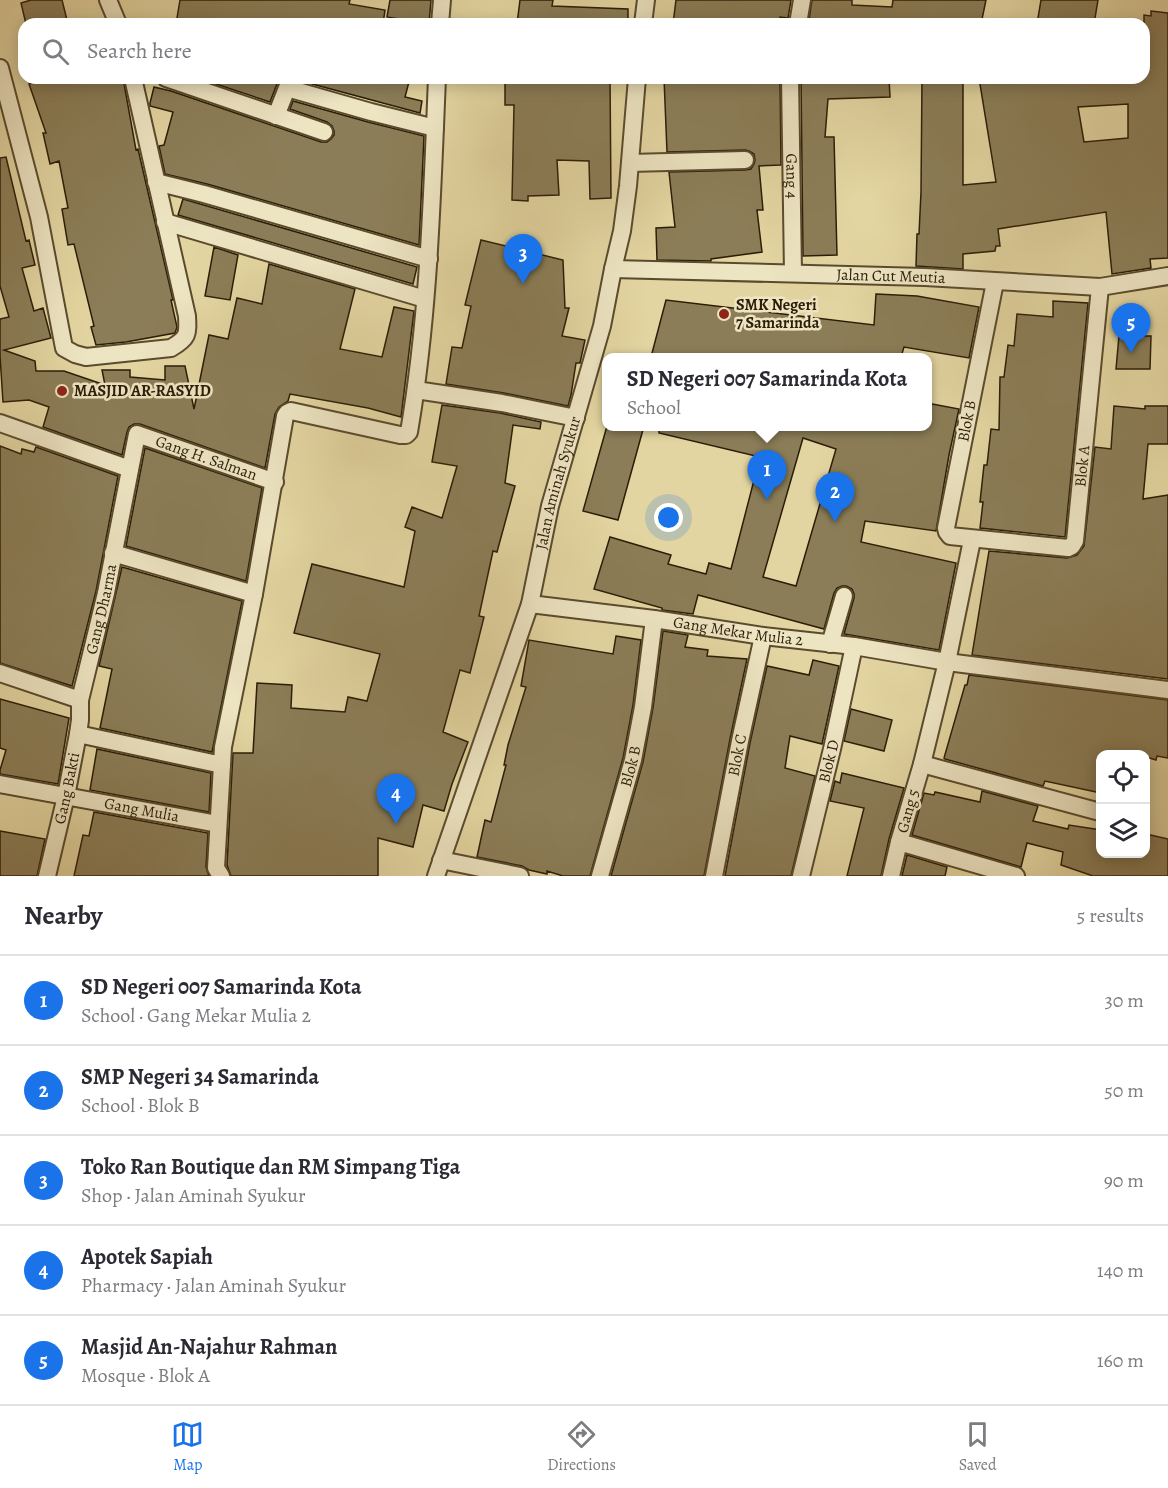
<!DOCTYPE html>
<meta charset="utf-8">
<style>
:root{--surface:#fff;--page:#f2f2f3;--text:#2b2b33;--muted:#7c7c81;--line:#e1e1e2;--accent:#1a73e8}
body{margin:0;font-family:Alegreya,serif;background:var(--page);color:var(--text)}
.controls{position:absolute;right:18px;bottom:18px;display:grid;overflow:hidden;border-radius:12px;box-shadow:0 3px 15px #0003}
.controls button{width:54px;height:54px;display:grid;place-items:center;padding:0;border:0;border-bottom:2px solid var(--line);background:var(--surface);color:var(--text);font:30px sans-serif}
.you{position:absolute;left:669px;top:518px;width:21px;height:21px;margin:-15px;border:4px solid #fff;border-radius:50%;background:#1a73e8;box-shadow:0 0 0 9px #1a73e833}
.badge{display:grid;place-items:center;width:39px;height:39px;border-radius:50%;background:var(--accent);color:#fff;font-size:20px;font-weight:700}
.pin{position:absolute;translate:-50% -50px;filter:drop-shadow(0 2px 3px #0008)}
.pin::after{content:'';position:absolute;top:32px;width:21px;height:18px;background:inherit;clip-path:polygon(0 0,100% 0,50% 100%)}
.popup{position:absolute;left:602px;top:353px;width:330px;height:78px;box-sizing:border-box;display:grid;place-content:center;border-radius:12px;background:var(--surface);filter:drop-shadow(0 2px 4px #0005);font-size:20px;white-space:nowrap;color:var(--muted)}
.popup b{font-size:22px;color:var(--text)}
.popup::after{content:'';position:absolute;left:50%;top:100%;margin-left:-12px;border:12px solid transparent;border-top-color:var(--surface)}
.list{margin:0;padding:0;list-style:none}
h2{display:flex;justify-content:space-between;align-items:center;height:78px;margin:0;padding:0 24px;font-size:26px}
h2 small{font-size:20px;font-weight:400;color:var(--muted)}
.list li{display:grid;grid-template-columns:39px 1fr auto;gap:18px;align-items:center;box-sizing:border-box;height:90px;padding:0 24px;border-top:2px solid var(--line)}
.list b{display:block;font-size:22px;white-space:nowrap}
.list p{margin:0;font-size:20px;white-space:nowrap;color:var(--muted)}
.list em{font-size:20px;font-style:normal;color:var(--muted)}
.icon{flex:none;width:33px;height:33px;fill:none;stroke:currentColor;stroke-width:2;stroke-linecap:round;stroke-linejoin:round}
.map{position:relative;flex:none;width:1168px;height:876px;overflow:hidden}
.search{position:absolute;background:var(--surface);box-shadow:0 3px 15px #0003;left:18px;right:18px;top:18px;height:66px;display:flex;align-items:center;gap:15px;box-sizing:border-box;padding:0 21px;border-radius:18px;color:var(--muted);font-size:22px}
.sheet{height:528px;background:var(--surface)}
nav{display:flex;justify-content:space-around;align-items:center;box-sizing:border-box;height:84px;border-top:2px solid var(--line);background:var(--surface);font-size:16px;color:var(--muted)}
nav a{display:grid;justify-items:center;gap:3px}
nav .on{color:var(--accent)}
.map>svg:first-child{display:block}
.building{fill:#8b7d57;stroke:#2c1d07;stroke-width:1.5;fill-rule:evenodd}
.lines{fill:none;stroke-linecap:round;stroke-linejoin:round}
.street-casing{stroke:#5a4b2e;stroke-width:20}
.street{stroke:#ede4c2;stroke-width:16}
.poi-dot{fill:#8f2418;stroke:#ede4c2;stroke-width:2}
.labels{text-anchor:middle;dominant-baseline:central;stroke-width:5;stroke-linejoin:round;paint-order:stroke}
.street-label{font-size:16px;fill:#2c1d07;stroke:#ede4c2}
.poi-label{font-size:16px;font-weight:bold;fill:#2c1d07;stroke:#ede4c2;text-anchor:start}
</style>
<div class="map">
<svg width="1168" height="876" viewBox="0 0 1168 876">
<rect width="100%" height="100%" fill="#e3d5a1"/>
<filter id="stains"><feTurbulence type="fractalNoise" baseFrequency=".00333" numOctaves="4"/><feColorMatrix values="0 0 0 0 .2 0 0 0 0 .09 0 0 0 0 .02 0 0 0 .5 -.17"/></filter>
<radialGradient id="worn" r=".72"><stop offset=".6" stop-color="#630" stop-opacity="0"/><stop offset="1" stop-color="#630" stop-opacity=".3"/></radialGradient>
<!-- building -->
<path class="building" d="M 31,0 L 62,0 L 68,24 L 26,24 L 21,3 Z
M 180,0 L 350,0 L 349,4 L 385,10 L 383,24 L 176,24 Z
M 390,0 L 431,0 L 429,24 L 387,17 Z
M 520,0 L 553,0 L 552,6 L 628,9 L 628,24 L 517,24 Z
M 676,0 L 791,0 L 788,18 L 780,17 L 779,24 L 673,24 Z
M 812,0 L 852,0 L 852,5 L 892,7 L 893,0 L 986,0 L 981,24 L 811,24 L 811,20 L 809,20 Z
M 1041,0 L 1098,0 L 1094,24 L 1037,24 Z
M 1151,11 L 1168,13 L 1168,258 L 1150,259 L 1151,268 L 1112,274 L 1106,212 L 998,229 L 1000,246 L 996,246 L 995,251 L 963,254 L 963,269 L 916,266 L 917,234 L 919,234 L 921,192 L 922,78 L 963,78 L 963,185 L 996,182 L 979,78 L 1085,78 L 1084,83 L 1119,82 L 1120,78 L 1144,78 L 1144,15 L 1151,16 ZM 1128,104 L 1128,138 L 1084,142 L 1078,107 Z
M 47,78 L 123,78 L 136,150 L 138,149 L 173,300 L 171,300 L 177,327 L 175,333 L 126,342 L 96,345 L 91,327 L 94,326 L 74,244 L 68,245 L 62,209 L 68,208 L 59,161 L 50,164 L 43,133 L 46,133 L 29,84 Z
M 198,78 L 284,78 L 277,84 L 270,102 Z
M 290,78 L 410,78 L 405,97 L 422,101 L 420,113 Z
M 555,78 L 610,78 L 611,198 L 590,199 L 589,161 L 557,160 L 559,195 L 528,196 L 528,201 L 512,200 L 514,105 L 505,105 L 505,82 L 555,83 Z
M 664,78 L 780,78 L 781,165 L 759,166 L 763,210 L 757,210 L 762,252 L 711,259 L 711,261 L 657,260 L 656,228 L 675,227 L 669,172 L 745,170 L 751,169 L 754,164 L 755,160 L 754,154 L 749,151 L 745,150 L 667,152 Z
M 801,78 L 889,78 L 890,97 L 828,99 L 825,137 L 834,137 L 837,255 L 803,256 Z
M 154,87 L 171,91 L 321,142 L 327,142 L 331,139 L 334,135 L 334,131 L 332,126 L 327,122 L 290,109 L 293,101 L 368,122 L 424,136 L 419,245 L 207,184 L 165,174 L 159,146 L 164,145 L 173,112 L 150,106 L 150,103 Z
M 6,157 L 26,241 L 29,240 L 35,265 L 22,268 L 34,311 L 43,308 L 51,338 L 4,350 L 35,361 L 36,371 L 64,371 L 105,385 L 102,370 L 130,370 L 130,377 L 165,380 L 165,366 L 185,366 L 194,409 L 209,335 L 228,339 L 237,298 L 262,304 L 269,264 L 355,289 L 340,349 L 382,357 L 394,307 L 414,311 L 401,417 L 368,408 L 290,394 L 288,401 L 279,407 L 275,414 L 265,468 L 140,424 L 134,424 L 129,427 L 127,432 L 122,455 L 43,427 L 49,407 L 29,400 L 3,402 L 0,356 L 0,319 L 9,317 L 0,286 L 0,158 Z
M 183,199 L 417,267 L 413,284 L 178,215 Z
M 481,240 L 563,260 L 565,308 L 569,308 L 562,336 L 585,340 L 580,363 L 576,363 L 571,395 L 568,406 L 504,393 L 446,384 L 452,347 L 462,348 L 471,306 L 465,305 Z
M 214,247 L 238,255 L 230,300 L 205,296 Z
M 876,294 L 917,296 L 979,307 L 969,358 L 904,347 L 901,357 L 651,357 L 666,300 L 874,325 Z
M 1053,301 L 1088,303 L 1065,537 L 980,528 L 983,502 L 980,502 L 984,465 L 987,465 L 991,429 L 999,430 L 1000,377 L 1004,377 L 1008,345 L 1014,346 L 1017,314 L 1053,317 Z
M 1119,336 L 1151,336 L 1150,369 L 1116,369 Z
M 927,403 L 959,409 L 949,455 L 936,531 L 865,521 L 861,542 L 956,563 L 939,650 L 844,634 L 854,598 L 854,594 L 852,589 L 846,586 L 842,586 L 837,588 L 834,593 L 824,629 L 698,595 L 693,614 L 662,610 L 662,608 L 594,589 L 610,537 L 671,555 L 668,564 L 706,574 L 709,563 L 731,569 L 760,457 L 659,433 L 659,426 L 927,426 ZM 803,438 L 836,449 L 796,586 L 763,577 Z
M 442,405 L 500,413 L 541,422 L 540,429 L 513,425 L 505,483 L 515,486 L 497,552 L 493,551 L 479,616 L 484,617 L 470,673 L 460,670 L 443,732 L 468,742 L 452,784 L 444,811 L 423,805 L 413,847 L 378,838 L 378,876 L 231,876 L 227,865 L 233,753 L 253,753 L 257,683 L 292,685 L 291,708 L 345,712 L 348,697 L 367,701 L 380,654 L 294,633 L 312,564 L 404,587 L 415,531 L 405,527 L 412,507 L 442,518 L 457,466 L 432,462 Z
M 1114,406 L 1145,409 L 1145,406 L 1168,406 L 1168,444 L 1148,444 L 1143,499 L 1168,495 L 1168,679 L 972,655 L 989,551 L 1067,558 L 1077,555 L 1084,546 L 1095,447 L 1111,449 Z
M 607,426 L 644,426 L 618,520 L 583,511 Z
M 0,446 L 21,454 L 22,449 L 34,452 L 36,447 L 118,476 L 96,591 L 72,686 L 0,663 Z
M 145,448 L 262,488 L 246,581 L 126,546 Z
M 122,567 L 242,601 L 212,752 L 100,728 L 112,669 L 99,666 Z
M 663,631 L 688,635 L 685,647 L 708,650 L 707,656 L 747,659 L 730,739 L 704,876 L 611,876 L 643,762 L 653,708 Z
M 616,636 L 641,640 L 633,705 L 623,758 L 590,876 L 563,876 L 547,871 L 547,874 L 529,870 L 522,866 L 477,857 L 485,820 L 491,822 L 506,765 L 504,765 L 508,745 L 526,687 L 521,686 L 529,640 L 613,654 Z
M 813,660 L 839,666 L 822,744 L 790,736 L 785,768 L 815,776 L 791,876 L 725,876 L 750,743 L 767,666 L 809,675 Z
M 969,675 L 1168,700 L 1168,758 L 1157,756 L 1156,760 L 1146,757 L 1146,754 L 1133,754 L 1116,751 L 1115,754 L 1101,754 L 1101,793 L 1045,781 L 1043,786 L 945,759 L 944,758 L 965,685 L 967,685 Z
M 0,699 L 69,718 L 58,784 L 0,774 L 0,770 L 6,750 L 0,748 Z
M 851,709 L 892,720 L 884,751 L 844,741 Z
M 97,749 L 211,773 L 209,812 L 90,790 Z
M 842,773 L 904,788 L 889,839 L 881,876 L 847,876 L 864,808 L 830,801 L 835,781 L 840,783 Z
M 982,791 L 1038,806 L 1033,821 L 1068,829 L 1069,825 L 1101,830 L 1101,854 L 1146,854 L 1146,834 L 1168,839 L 1168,876 L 1093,876 L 1061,865 L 1063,852 L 1027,843 L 1021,867 L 912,835 L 924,793 L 934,795 L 935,792 L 980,802 Z
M 94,812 L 208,833 L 206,867 L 209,876 L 74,876 L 83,835 L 89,836 Z
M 0,831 L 45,839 L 37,876 L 0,876 Z
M 907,855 L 947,867 L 945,876 L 902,876 Z"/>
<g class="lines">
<defs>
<g id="street">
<path d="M 108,0 L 118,24"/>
<path d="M 440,24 L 442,0"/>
<path d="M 643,24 L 646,0"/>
<path d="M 798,24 L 802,0"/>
<path d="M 0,68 L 39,217 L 64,348 L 75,354 L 86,357 L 171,348 C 188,338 188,335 187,316 L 133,78"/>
<path d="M 166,78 L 324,132"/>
<path id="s1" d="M 790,78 L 793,273"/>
<path d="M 276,116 L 287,88 L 371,112 L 435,128"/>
<path d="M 630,163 L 745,160"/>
<path d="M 156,182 L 204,194 L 429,259"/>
<path d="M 165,222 L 425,299"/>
<path id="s2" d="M 613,269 L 925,277 L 1100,287 L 1168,276"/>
<path id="s3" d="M 995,282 L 946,528 L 947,532 L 950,536 L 1068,548 L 1072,546 L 1075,541 L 1100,287"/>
<path d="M 416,390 L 502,403 L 576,418"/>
<path d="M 0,423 L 130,469"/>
<path d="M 972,540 L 947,662 L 922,764 L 899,842 L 1016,876"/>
<path d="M 113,553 L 254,594 L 285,416 L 287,413 L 291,411 L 400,435 L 406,435 L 409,432 C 429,315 432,197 437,78"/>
<path id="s4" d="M 530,604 L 654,619 L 763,636 L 854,646 L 947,662 L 1168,690"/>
<path d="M 830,644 L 844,596"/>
<path d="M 0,673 L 80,700"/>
<path d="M 78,734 L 222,765 L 223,747 L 254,594"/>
<path d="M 922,764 L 1100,812"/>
<path id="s5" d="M 0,784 L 218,824"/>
<path d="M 441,860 L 520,876"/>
<path id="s6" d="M 47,876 L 66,796 L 78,734 L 80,720 L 80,700 L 106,593 L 137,434 L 275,482"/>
<path d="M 221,876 L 216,868 L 222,765"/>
<path id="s7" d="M 436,876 L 530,604 L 550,506 L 602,326 L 613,269 L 622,231 L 628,186 L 637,78"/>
<path id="s8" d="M 600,876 L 633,760 L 643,707 L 654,619"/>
<path id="s9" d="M 714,876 L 740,741 L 763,636"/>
<path id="s10" d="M 801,876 L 832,749 L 854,646"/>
<path d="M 891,876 L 899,842"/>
</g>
</defs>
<!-- street casing -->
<use href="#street" class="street-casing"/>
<!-- street -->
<use href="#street" class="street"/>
</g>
<!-- markers -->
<g class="poi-dot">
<circle cx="724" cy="314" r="6"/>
<circle cx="62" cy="391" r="6"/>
</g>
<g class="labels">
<!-- street labels -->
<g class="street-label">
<text stroke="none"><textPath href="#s1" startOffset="98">Gang 4</textPath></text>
<text stroke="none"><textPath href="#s2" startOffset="278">Jalan Cut Meutia</textPath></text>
<text transform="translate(967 421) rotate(-79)">Blok B</text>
<text stroke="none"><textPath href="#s6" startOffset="525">Gang H. Salman</textPath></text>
<text stroke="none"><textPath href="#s3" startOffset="464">Blok A</textPath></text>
<text stroke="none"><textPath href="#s7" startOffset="412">Jalan Aminah Syukur</textPath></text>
<text stroke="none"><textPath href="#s6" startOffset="273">Gang Dharma</textPath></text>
<text stroke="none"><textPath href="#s4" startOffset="210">Gang Mekar Mulia 2</textPath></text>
<text stroke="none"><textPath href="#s9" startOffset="123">Blok C</textPath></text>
<text stroke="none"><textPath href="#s10" startOffset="118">Blok D</textPath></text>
<text stroke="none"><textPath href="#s8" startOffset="114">Blok B</textPath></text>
<text stroke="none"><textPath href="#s6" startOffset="90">Gang Bakti</textPath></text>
<text stroke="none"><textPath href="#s5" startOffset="144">Gang Mulia</textPath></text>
<text transform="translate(908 811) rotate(-74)">Gang 5</text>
</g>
<!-- poi labels -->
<g class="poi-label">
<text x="736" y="305">SMK Negeri<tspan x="736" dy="18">7 Samarinda</tspan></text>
<text x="74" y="391">MASJID AR-RASYID</text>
</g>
</g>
<rect width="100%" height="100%" filter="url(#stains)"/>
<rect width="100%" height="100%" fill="url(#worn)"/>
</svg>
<div class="controls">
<button><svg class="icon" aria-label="locate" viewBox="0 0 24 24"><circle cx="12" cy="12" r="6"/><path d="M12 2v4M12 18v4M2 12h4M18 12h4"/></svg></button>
<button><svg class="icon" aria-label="layers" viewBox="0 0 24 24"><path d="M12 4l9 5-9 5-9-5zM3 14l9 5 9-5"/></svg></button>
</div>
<div class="you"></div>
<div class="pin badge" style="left:767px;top:500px">1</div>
<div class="popup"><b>SD Negeri 007 Samarinda Kota</b>School</div>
<div class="pin badge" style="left:835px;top:522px">2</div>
<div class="pin badge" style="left:523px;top:284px">3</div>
<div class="pin badge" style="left:396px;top:824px">4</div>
<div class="pin badge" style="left:1131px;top:353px">5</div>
<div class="search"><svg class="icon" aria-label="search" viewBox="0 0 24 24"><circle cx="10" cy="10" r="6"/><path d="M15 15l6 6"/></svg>Search here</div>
</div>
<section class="sheet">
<h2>Nearby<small>5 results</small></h2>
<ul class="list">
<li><span class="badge">1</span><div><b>SD Negeri 007 Samarinda Kota</b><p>School · Gang Mekar Mulia 2</p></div><em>30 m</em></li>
<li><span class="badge">2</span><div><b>SMP Negeri 34 Samarinda</b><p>School · Blok B</p></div><em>50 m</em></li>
<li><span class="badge">3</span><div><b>Toko Ran Boutique dan RM Simpang Tiga</b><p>Shop · Jalan Aminah Syukur</p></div><em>90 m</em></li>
<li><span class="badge">4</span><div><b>Apotek Sapiah</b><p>Pharmacy · Jalan Aminah Syukur</p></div><em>140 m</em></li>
<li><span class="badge">5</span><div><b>Masjid An-Najahur Rahman</b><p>Mosque · Blok A</p></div><em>160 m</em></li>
</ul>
</section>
<nav>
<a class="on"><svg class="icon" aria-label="map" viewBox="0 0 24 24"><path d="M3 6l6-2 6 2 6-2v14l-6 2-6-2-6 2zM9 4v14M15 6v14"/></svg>Map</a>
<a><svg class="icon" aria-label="directions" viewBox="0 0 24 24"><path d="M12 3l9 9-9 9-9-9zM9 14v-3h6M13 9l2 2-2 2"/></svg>Directions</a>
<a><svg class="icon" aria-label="saved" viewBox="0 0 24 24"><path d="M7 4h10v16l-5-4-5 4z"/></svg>Saved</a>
</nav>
